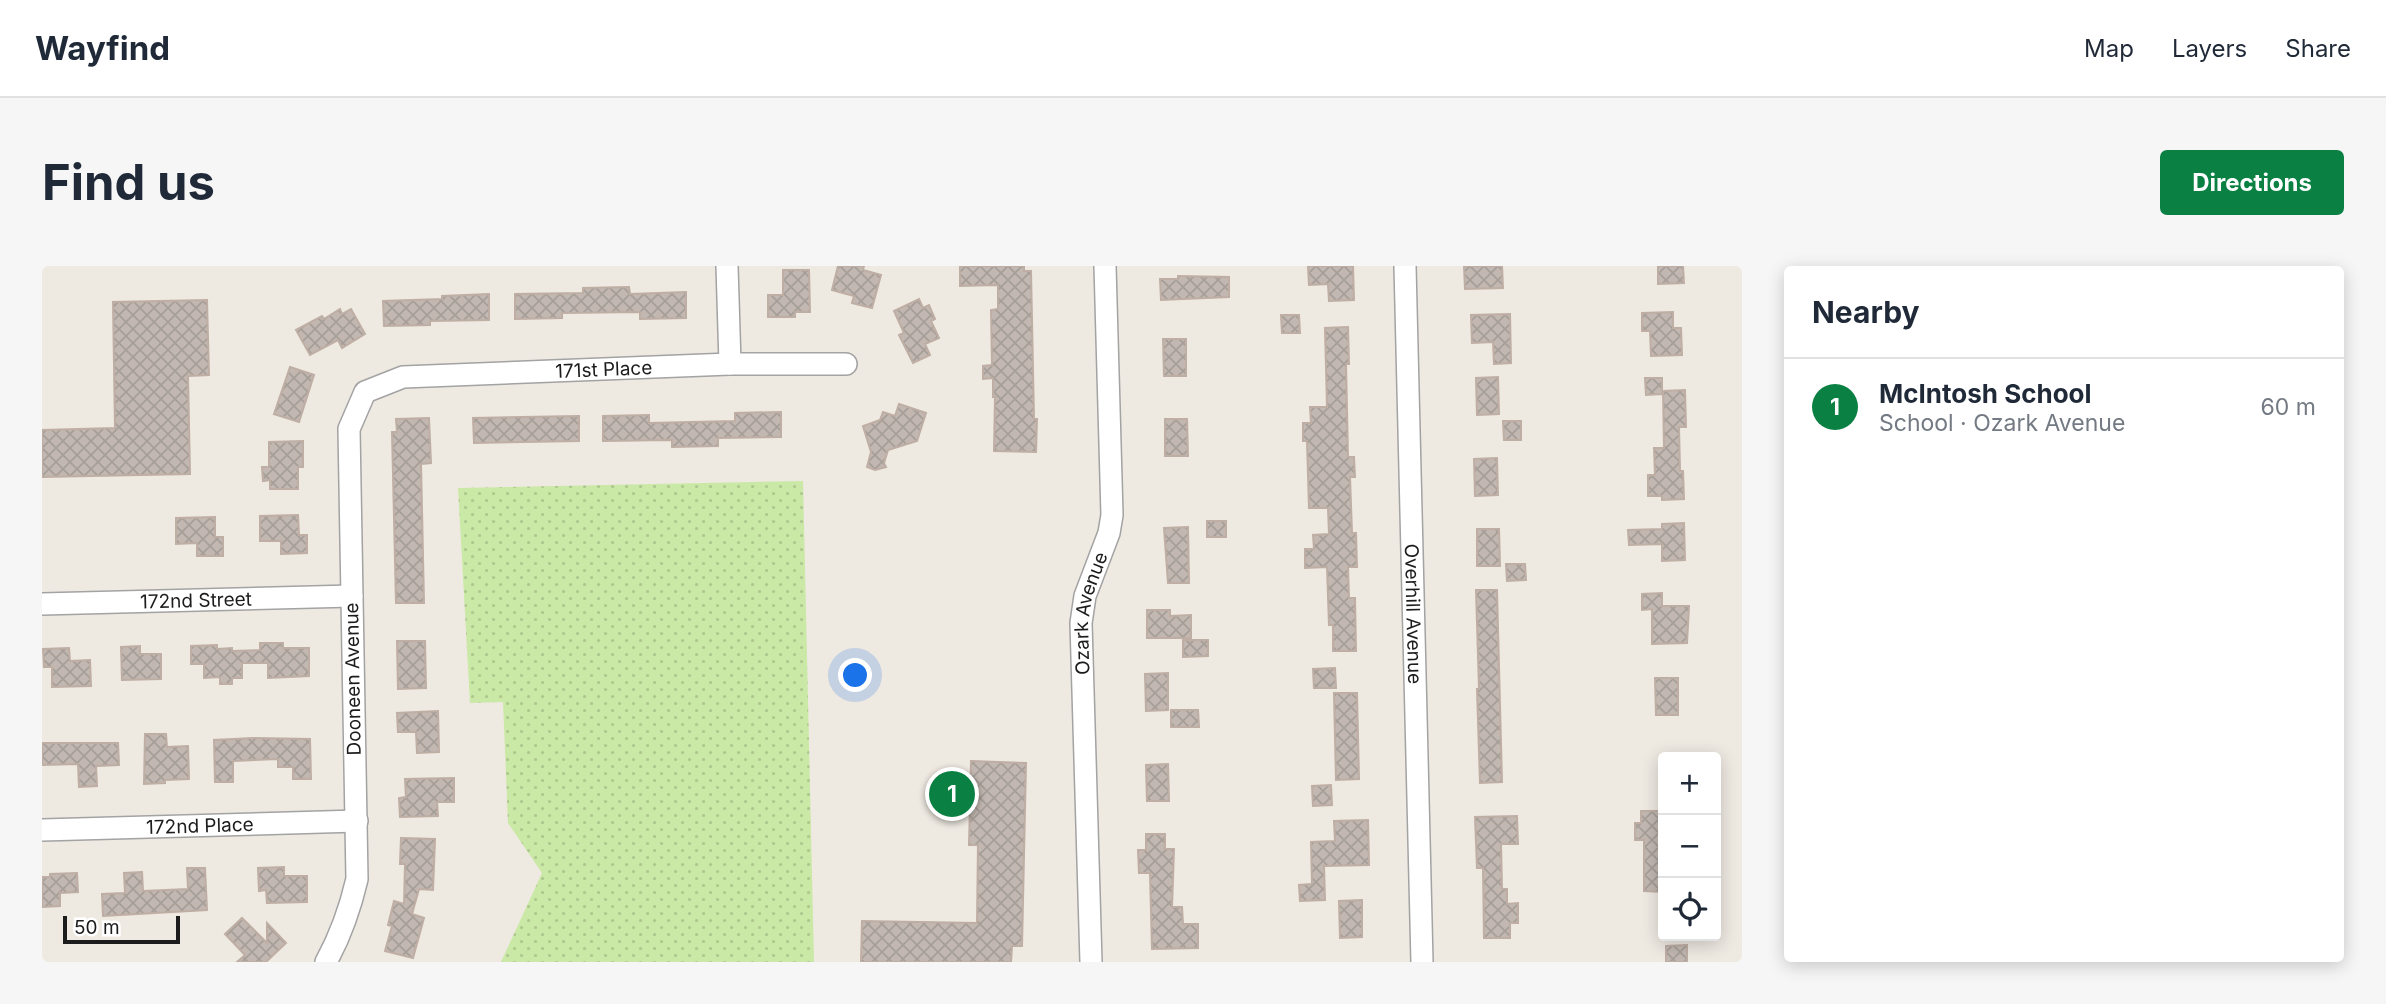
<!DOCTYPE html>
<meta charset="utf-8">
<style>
:root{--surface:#fff;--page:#f6f6f7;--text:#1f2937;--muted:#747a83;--line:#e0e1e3;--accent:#0b8043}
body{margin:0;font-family:Inter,sans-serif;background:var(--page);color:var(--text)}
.controls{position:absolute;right:21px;bottom:21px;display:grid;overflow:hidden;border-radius:7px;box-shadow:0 4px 18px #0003}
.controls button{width:63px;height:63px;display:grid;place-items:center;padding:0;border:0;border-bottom:2px solid var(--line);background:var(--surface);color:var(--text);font:35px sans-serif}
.scale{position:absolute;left:21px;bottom:18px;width:117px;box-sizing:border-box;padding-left:7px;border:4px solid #1c1c1c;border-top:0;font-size:19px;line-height:24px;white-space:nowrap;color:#1c1c1c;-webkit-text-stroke:5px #fff;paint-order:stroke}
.you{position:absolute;left:814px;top:410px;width:24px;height:24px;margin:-18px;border:5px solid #fff;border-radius:50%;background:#1a73e8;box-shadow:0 0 0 10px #1a73e833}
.badge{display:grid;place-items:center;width:46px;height:46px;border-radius:50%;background:var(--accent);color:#fff;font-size:23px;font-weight:700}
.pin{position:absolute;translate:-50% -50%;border:4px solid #fff;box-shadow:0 2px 7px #0006}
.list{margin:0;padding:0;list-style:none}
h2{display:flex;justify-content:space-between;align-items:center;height:91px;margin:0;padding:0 28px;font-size:30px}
h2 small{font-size:23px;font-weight:400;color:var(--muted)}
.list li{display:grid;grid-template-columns:46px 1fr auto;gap:21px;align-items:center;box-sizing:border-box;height:98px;padding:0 28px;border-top:2px solid var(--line)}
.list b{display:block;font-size:26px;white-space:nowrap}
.list p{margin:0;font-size:23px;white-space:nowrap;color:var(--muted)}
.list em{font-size:23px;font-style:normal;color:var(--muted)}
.icon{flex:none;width:38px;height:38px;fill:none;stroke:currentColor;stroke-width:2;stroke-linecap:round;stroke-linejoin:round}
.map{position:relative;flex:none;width:1700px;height:696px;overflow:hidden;border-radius:7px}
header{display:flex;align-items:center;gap:42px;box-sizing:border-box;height:98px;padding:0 35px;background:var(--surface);border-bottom:2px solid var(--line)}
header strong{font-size:33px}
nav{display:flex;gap:38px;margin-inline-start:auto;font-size:24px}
.intro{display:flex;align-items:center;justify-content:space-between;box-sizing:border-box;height:168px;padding:0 42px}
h1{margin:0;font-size:49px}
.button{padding:18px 32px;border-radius:7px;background:var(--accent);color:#fff;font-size:24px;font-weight:700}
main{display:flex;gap:42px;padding:0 42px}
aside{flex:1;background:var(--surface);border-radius:7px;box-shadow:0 4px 18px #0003}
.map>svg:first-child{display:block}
.grass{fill:url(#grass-dots)}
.building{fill:url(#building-cross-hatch);stroke:#bfaea4;stroke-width:2}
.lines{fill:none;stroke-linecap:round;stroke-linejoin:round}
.minor-casing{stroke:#a3a3a3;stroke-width:24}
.minor{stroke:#fff;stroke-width:21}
.labels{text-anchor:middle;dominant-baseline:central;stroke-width:5;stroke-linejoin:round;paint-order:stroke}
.street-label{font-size:19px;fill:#1c1c1c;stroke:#fff}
</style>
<header>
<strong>Wayfind</strong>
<nav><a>Map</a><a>Layers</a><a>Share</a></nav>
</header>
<div class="intro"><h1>Find us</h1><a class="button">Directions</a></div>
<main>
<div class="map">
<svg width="1700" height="696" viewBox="0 0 1700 696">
<defs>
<pattern id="grass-dots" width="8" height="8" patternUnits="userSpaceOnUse" patternTransform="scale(1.75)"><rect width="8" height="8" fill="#cbe9a6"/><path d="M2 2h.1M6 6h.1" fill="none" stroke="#aec78e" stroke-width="1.8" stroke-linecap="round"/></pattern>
<pattern id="building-cross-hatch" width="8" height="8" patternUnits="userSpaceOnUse" patternTransform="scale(1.75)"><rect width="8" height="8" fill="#c2b8b1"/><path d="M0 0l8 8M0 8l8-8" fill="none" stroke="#a69e98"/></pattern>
</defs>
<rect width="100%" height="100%" fill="#eee9e1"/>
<!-- grass -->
<path class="grass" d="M 761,215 L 772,696 L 459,696 L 500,607 L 466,557 L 461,436 L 428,437 L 416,222 Z"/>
<!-- building -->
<path class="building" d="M 796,0 L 822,0 L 821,4 L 839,9 L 830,42 L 810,37 L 812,30 L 790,24 Z
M 918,0 L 982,0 L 982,5 L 989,5 L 992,153 L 995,153 L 994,186 L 952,185 L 953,131 L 951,131 L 951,112 L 941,113 L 941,100 L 950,99 L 949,44 L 956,43 L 956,19 L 918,20 Z
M 1266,0 L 1311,0 L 1312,34 L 1287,35 L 1286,18 L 1267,19 Z
M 1422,0 L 1460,0 L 1461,22 L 1423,23 Z
M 1616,0 L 1641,0 L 1642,17 L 1616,18 Z
M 741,4 L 767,4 L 768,46 L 753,46 L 753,51 L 726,51 L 726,29 L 741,29 Z
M 1136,10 L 1187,11 L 1187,31 L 1119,34 L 1118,13 L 1136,13 Z
M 587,21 L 588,28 L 644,26 L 644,52 L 598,53 L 598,46 L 520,47 L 520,52 L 473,53 L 473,28 L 541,27 L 541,22 Z
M 447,28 L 447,54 L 388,55 L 388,59 L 342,60 L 341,35 L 400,33 L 400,30 Z
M 877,33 L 881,42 L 887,39 L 893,53 L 889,55 L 897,72 L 883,78 L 888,89 L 871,97 L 857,69 L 862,67 L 852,45 Z
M 165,34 L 167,109 L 146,110 L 148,208 L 0,211 L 0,164 L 73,162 L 71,36 Z
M 298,43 L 300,48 L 309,43 L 323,68 L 300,82 L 296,74 L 268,89 L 254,64 L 280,50 L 282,53 Z
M 1631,46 L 1631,62 L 1639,62 L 1640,89 L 1609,90 L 1608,65 L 1600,65 L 1600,47 Z
M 1468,48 L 1469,97 L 1452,98 L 1451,76 L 1430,77 L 1429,49 Z
M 1239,49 L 1257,49 L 1258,67 L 1240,67 Z
M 1306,61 L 1307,98 L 1304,98 L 1306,191 L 1312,191 L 1313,211 L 1308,211 L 1310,267 L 1314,267 L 1315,301 L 1306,301 L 1307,332 L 1313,332 L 1314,385 L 1291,385 L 1291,359 L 1287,359 L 1285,301 L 1263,302 L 1263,283 L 1272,283 L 1271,269 L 1287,268 L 1286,242 L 1267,242 L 1265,175 L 1261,175 L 1261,157 L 1269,157 L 1268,141 L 1285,141 L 1283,62 Z
M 1121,73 L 1144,73 L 1144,110 L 1122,110 Z
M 248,101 L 272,109 L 257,156 L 232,148 Z
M 1456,111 L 1457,148 L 1435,149 L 1434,112 Z
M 1603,112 L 1620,112 L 1620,128 L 1604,129 Z
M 1643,124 L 1644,161 L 1637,161 L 1638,205 L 1641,205 L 1642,233 L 1620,234 L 1620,230 L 1606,230 L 1606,209 L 1613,209 L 1612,182 L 1622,182 L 1621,125 Z
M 857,138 L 884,147 L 875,175 L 846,184 L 842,197 L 844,201 L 833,204 L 825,201 L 829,186 L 821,160 L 838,154 L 841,146 L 853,150 Z
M 739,146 L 739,171 L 676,172 L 676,180 L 630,181 L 630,174 L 561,175 L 561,150 L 607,149 L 607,157 L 693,155 L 693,147 Z
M 537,150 L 537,175 L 432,177 L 431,152 Z
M 387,152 L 389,197 L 379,198 L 382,337 L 354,337 L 350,166 L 355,166 L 354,153 Z
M 1123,153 L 1145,153 L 1146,190 L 1123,190 Z
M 1461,155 L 1479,155 L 1479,174 L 1462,174 Z
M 261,175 L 261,201 L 256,201 L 256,223 L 228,223 L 228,214 L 221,215 L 220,201 L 227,201 L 227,176 Z
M 1455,192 L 1456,229 L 1433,230 L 1432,193 Z
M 256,249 L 257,269 L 265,269 L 265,287 L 239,288 L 239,275 L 218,275 L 218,250 Z
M 173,251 L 173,271 L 181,271 L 181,290 L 155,290 L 155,277 L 134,278 L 134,252 Z
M 1165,255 L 1184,255 L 1184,271 L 1165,271 Z
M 1642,257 L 1643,294 L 1620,295 L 1620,278 L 1587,279 L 1586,264 L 1620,263 L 1620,258 Z
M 1146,261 L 1147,317 L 1126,317 L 1122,262 Z
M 1435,263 L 1457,263 L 1458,300 L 1435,300 Z
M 1464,298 L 1483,298 L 1484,314 L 1465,315 Z
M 1434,324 L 1455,324 L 1460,516 L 1438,517 L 1435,423 L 1437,423 Z
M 1620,327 L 1620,340 L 1647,340 L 1645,377 L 1610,378 L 1610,343 L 1600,344 L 1600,328 Z
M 1105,344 L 1128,344 L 1128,350 L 1149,349 L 1149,372 L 1105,372 Z
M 1141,374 L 1166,374 L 1166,390 L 1141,391 Z
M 355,375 L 383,375 L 384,422 L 356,423 Z
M 218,377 L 241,377 L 241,382 L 267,382 L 267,410 L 226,412 L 226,397 L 200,397 L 200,412 L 190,412 L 190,418 L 178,418 L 178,411 L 162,412 L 162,398 L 149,398 L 149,380 L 175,379 L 175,383 L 190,382 L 190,385 L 218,384 Z
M 98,380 L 98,388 L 119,388 L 119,413 L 80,414 L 79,381 Z
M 27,382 L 28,395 L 48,394 L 49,420 L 10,421 L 10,401 L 2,401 L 1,383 Z
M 1293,402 L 1294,422 L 1272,422 L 1271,403 Z
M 1126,407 L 1126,444 L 1104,445 L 1103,408 Z
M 1613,412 L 1636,412 L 1636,449 L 1614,449 Z
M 1292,427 L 1315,427 L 1317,513 L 1294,514 Z
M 1129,444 L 1156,444 L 1157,461 L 1129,461 Z
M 396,445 L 397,486 L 375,487 L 374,466 L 356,466 L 355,447 Z
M 103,468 L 124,468 L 125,481 L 146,480 L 147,513 L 123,514 L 123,517 L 102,518 Z
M 212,472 L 268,473 L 269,513 L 251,513 L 251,501 L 236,501 L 236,493 L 191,495 L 191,516 L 173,516 L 172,474 Z
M 0,477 L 76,477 L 77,499 L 54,500 L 55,520 L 37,521 L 36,498 L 0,499 Z
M 929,495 L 984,497 L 980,680 L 970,680 L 969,696 L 819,696 L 820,655 L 935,657 L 936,579 L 927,579 Z
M 1126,498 L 1127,535 L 1105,535 L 1104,499 Z
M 412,512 L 412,536 L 395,536 L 396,550 L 358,551 L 357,532 L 364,531 L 363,513 Z
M 1289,519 L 1290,539 L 1271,540 L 1270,520 Z
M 1599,545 L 1621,545 L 1621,626 L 1602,625 L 1602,574 L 1593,574 L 1593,557 L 1599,557 Z
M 1475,550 L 1476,578 L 1459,578 L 1460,623 L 1465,623 L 1465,638 L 1476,637 L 1476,657 L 1468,657 L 1468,672 L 1442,672 L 1441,602 L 1435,602 L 1433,551 Z
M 1326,554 L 1327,599 L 1282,600 L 1283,634 L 1258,635 L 1257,619 L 1270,618 L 1269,576 L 1293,575 L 1292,555 Z
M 1104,568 L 1123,568 L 1123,583 L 1132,583 L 1130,641 L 1140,641 L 1141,658 L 1156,658 L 1156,682 L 1110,683 L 1108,607 L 1097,607 L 1096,584 L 1104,584 Z
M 359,572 L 393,573 L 391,624 L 377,623 L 370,648 L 382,652 L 371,692 L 343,685 L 350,660 L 346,659 L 352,635 L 362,638 L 363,598 L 358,598 Z
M 242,601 L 242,610 L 265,610 L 265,636 L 225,637 L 224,624 L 217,625 L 216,602 Z
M 145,602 L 163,602 L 165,644 L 61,650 L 60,628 L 83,627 L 82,607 L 100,606 L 101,625 L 146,623 Z
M 35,607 L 36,626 L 18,627 L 18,640 L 0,641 L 0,611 L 8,611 L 8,608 Z
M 1320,634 L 1320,671 L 1298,672 L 1297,635 Z
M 200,652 L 225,677 L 225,657 L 244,677 L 224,696 L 195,696 L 203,689 L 183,668 Z
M 1645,679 L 1645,696 L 1624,696 L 1624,680 Z"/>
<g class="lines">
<defs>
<g id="minor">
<path d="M 685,0 L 688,98"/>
<path id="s1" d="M 1363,0 L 1380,696"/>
<path id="s2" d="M 0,338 L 310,330"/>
<path id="s3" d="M 0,564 L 315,555"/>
<path id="s4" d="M 284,696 C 299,669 308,643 315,613 L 307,163 L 323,126 L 361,111 L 688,98 L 804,98"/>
<path id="s5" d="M 1049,696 L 1039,357 L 1043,330 L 1067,267 L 1070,249 L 1063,0"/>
</g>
</defs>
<!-- minor casing -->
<use href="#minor" class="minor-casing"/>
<!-- minor -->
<use href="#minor" class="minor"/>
</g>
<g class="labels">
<!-- street labels -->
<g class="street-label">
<text stroke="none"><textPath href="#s4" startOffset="821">171st Place</textPath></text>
<text stroke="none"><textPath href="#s2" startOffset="154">172nd Street</textPath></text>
<text stroke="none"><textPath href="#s5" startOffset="350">Ozark Avenue</textPath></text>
<text stroke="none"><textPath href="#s1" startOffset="348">Overhill Avenue</textPath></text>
<text transform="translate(311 413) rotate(-91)">Dooneen Avenue</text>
<text stroke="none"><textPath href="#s3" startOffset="158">172nd Place</textPath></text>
</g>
</g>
</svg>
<div class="controls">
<button>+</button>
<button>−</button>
<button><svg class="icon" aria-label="locate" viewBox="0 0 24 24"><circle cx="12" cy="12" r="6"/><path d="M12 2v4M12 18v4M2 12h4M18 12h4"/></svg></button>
</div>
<div class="scale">50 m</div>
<div class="you"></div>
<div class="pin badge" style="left:910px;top:528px">1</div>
</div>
<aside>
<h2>Nearby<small></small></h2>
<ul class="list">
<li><span class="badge">1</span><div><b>McIntosh School</b><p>School · Ozark Avenue</p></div><em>60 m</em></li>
</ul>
</aside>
</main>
